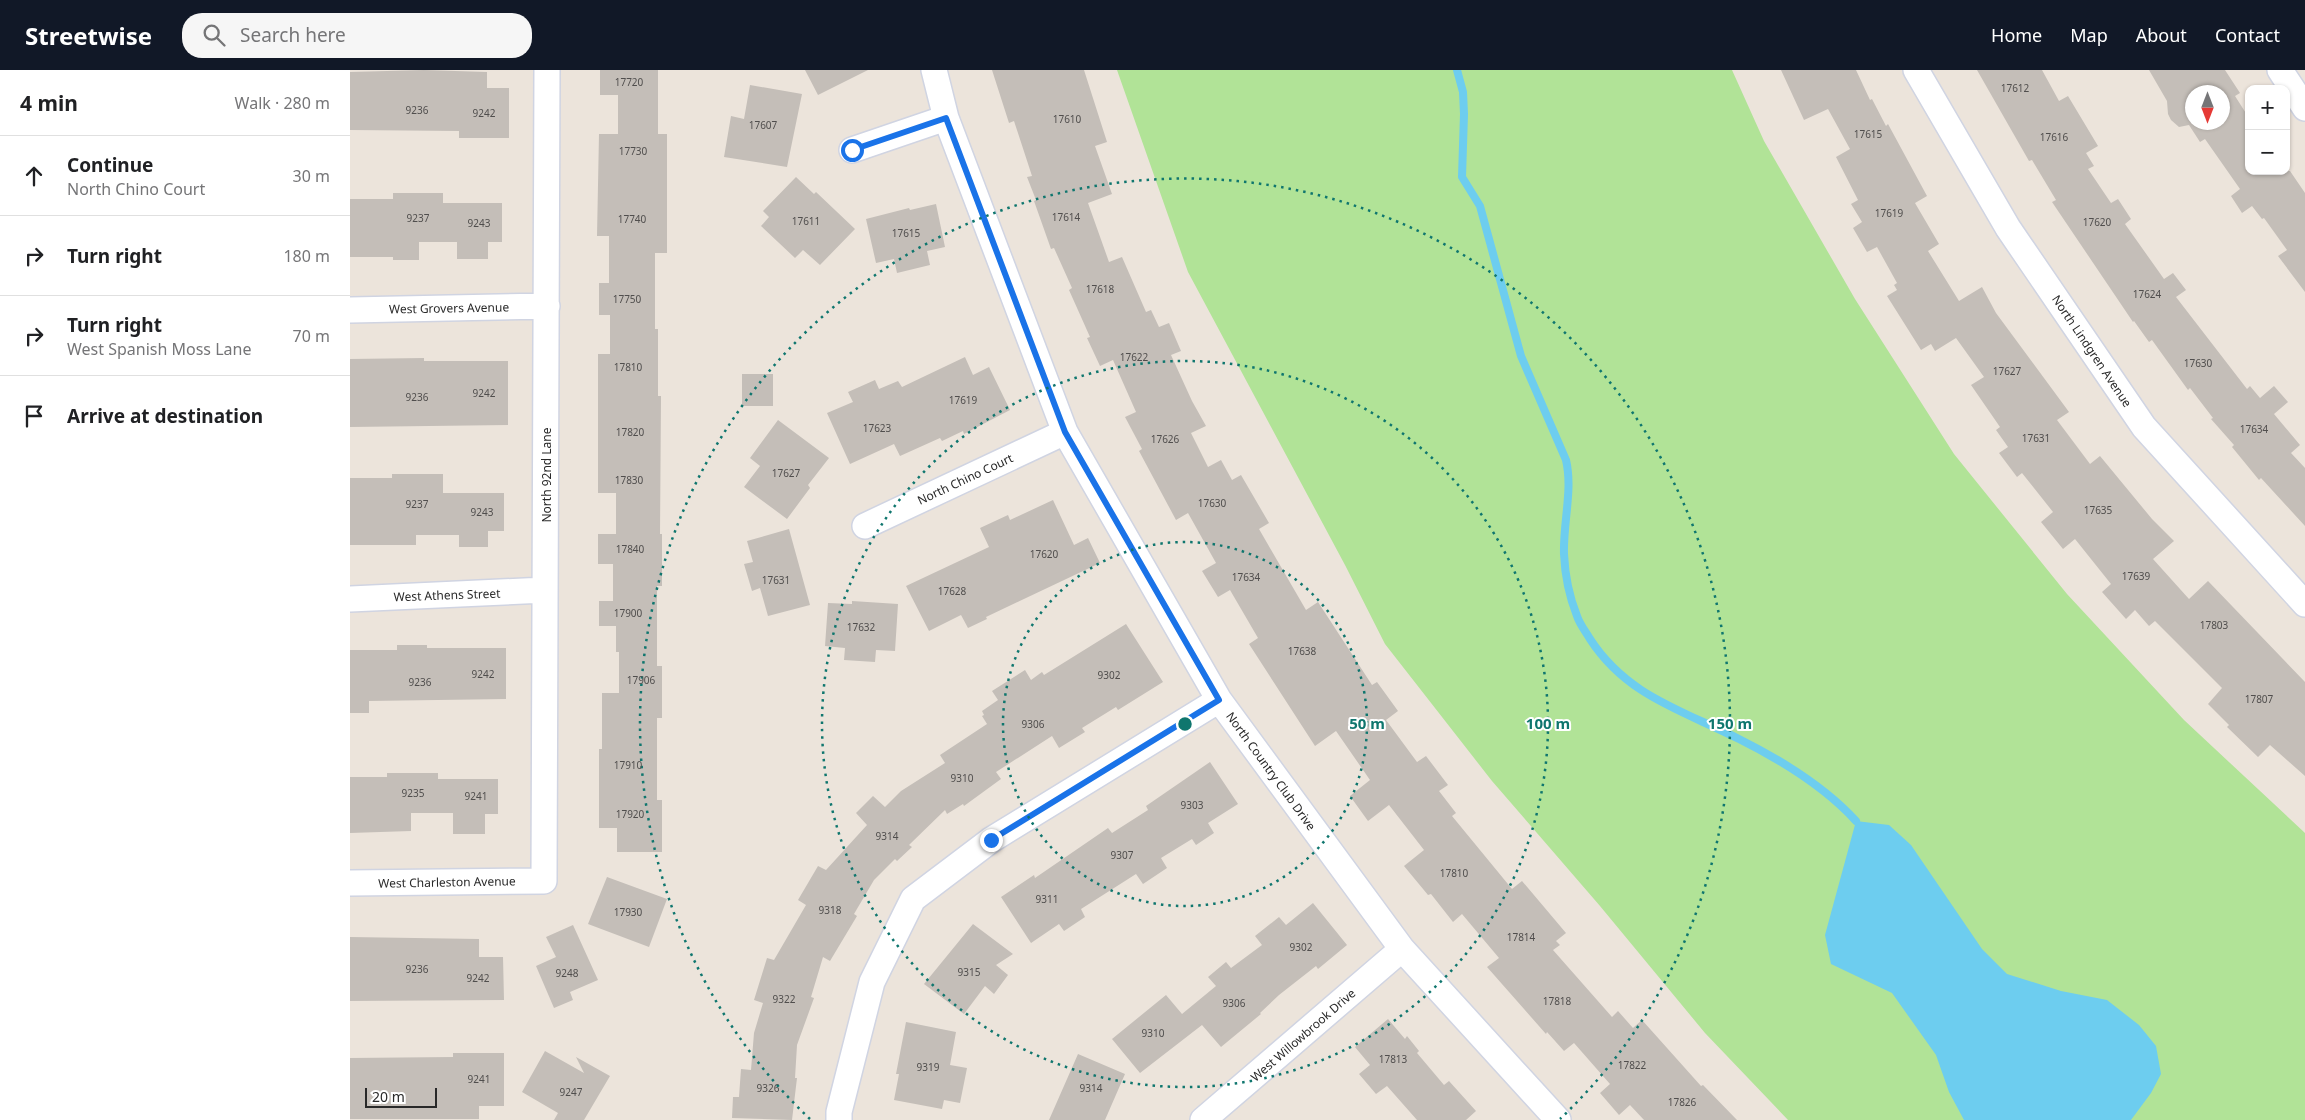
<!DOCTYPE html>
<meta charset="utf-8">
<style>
:root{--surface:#fff;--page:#f6f6f6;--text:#202124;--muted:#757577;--line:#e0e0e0;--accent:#111827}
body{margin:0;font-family:"Noto Sans",sans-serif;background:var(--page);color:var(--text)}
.controls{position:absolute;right:15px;top:15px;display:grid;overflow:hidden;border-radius:10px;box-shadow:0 1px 4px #0004}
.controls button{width:45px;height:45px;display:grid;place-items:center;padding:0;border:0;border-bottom:1px solid var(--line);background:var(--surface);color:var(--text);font:25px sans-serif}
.compass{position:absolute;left:1835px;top:15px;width:45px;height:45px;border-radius:50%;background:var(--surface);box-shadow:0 1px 4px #0004;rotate:180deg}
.scale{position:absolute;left:15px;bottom:12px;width:72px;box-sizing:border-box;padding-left:5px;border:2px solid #292929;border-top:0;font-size:14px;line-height:18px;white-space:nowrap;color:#292929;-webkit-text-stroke:4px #fff;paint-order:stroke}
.stop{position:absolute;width:15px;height:15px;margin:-11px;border:4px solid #1a73e8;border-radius:50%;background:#fff}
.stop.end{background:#1a73e8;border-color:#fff;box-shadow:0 1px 5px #0008}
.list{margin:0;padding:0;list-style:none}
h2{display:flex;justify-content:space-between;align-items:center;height:65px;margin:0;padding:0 20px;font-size:21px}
h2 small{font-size:16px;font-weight:400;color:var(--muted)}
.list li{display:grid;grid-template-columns:32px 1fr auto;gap:15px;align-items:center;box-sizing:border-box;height:80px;padding:0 20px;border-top:1px solid var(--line)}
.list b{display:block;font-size:19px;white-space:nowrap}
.list p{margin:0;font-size:16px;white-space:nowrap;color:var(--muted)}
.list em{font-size:16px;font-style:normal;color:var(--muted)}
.icon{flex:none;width:28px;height:28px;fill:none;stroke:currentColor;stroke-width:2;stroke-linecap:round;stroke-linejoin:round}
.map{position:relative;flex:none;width:1955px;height:1050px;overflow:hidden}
header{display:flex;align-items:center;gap:30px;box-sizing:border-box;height:70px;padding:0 25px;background:var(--accent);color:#fff}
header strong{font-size:24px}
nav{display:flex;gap:28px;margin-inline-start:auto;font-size:18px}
.search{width:350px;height:45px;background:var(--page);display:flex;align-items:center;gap:12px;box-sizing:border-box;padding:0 18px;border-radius:20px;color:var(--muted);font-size:19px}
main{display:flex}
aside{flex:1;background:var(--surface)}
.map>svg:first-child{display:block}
.green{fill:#b1e397}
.water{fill:#6dcdef}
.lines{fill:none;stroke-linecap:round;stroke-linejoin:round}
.stream{stroke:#6dcdef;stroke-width:8}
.building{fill:#c4beb8;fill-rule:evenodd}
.minor-casing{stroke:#d0d4e2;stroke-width:28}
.minor{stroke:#fff;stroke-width:25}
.route{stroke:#1a73e8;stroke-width:6}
.ring{fill:none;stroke:#0f766e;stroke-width:2.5;stroke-dasharray:2.5 5}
.labels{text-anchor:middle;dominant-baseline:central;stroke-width:4;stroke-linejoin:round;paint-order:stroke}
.number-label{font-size:10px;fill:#504e4d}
.street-label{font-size:12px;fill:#292929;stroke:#fff}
.centre{fill:#0f766e;stroke:#fff;stroke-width:2.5}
.ring-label{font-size:15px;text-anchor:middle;font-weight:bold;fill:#0f766e;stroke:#fff;stroke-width:4;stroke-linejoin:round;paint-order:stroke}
</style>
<header>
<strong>Streetwise</strong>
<div class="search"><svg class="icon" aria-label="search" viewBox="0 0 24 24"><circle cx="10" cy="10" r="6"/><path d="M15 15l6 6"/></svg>Search here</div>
<nav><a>Home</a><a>Map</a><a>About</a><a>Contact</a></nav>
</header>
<main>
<aside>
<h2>4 min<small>Walk · 280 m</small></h2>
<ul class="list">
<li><svg class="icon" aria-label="ahead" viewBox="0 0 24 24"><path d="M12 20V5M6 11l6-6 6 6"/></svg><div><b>Continue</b><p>North Chino Court</p></div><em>30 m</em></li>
<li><svg class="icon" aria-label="right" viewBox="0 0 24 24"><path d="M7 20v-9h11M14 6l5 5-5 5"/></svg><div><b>Turn right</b></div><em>180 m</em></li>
<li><svg class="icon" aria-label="right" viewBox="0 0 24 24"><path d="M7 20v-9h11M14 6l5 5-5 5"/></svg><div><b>Turn right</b><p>West Spanish Moss Lane</p></div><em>70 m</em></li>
<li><svg class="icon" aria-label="arrive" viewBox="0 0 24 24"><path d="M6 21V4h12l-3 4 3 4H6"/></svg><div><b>Arrive at destination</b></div></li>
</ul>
</aside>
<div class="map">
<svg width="1955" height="1050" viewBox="0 0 1955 1050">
<rect width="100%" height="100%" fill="#ece4db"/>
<!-- green -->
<path class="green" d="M 767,0 L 1382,0 L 1414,71 L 1505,229 L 1604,384 L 1717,524 L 1834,650 L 1955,763 L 1955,1050 L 1438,1050 L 1355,963 L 1250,836 L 1142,711 L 1035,574 L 995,495 L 838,202 Z"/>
<!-- water -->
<path class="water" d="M 1506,751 L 1539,755 L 1561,775 L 1632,879 L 1657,904 L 1711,921 L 1757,930 L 1789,955 L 1806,976 L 1811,1004 L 1801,1023 L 1781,1050 L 1614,1050 L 1599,1022 L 1586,985 L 1542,923 L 1481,894 L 1475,865 Z"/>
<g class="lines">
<!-- stream -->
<path class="stream" d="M 1107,0 L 1113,22 L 1114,44 L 1112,107 L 1130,136 L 1171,286 L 1216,390 C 1223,420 1213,452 1214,484 C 1215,506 1219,526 1227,546 C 1230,555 1236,562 1240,569 C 1277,626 1332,640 1389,669 C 1431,690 1474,716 1506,751"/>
</g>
<!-- building -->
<path class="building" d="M 74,0 L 137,2 L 137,18 L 159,18 L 159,68 L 109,68 L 109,61 L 0,60 L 0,2 Z
M 250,0 L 308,0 L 308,64 L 317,64 L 317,183 L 305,183 L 305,259 L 308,259 L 308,326 L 311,326 L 310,464 L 312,464 L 312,516 L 307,516 L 307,596 L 312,596 L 312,648 L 307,648 L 307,730 L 312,730 L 312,782 L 267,782 L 267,758 L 249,758 L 249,679 L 252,679 L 252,623 L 269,623 L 269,582 L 266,582 L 266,556 L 249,556 L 249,531 L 263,531 L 263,494 L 248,494 L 248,464 L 266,464 L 266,423 L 248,423 L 248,284 L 260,284 L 260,245 L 249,245 L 249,213 L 259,213 L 259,166 L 247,166 L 249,64 L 268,64 L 268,25 L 250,25 Z
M 455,0 L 518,0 L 468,25 Z
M 642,0 L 734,0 L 757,72 L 745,76 L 762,124 L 738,133 L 759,192 L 772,187 L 796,242 L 801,240 L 809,257 L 819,253 L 831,281 L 821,285 L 842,331 L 856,356 L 841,363 L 858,397 L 871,390 L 882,410 L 891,405 L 919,453 L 909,459 L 956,540 L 968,532 L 1022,615 L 1027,612 L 1048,641 L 1036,650 L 1067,692 L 1076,686 L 1098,715 L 1089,721 L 1106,743 L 1102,746 L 1162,819 L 1172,811 L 1216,863 L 1206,871 L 1210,875 L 1203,880 L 1262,947 L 1268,941 L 1283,958 L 1292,950 L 1351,1016 L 1353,1015 L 1387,1050 L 1294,1050 L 1280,1035 L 1269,1045 L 1250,1023 L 1260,1014 L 1224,973 L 1214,981 L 1197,962 L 1196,964 L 1137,897 L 1149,888 L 1112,844 L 1103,852 L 1081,824 L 1078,825 L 1054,796 L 1074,780 L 1039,735 L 1018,751 L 1000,726 L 1020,710 L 986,661 L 965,676 L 899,574 L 908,568 L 880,520 L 868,527 L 852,501 L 866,493 L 838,443 L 826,450 L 789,381 L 792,379 L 775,347 L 786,342 L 763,290 L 750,296 L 737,268 L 740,267 L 719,220 L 722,218 L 704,178 L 701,179 L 684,131 L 686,130 L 677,107 L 682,106 L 664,51 L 659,53 Z
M 1431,0 L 1506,0 L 1520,30 L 1522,29 L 1536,56 L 1538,54 L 1577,126 L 1565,133 L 1589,174 L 1578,181 L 1609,231 L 1632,217 L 1646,243 L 1719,342 L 1707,350 L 1740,394 L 1750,386 L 1802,449 L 1824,471 L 1803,489 L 1839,529 L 1858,511 L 1955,612 L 1955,706 L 1920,675 L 1908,687 L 1877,657 L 1879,655 L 1858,634 L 1872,618 L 1805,551 L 1799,556 L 1785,540 L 1776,549 L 1752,522 L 1761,514 L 1725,469 L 1713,479 L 1691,452 L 1703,442 L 1672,403 L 1667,407 L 1649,383 L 1658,377 L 1646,360 L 1650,357 L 1621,315 L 1634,307 L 1606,268 L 1585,281 L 1581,274 L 1571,280 L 1537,226 L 1547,220 L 1544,215 L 1547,213 L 1527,177 L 1517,182 L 1503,158 L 1512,152 L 1501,134 L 1508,130 L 1486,87 L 1500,79 L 1478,39 L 1454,50 Z
M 1627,0 L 1692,0 L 1709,31 L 1718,26 L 1748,76 L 1736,83 L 1744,96 L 1738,99 L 1761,133 L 1768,129 L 1781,149 L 1775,154 L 1814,209 L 1823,203 L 1836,220 L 1826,227 L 1897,319 L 1900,316 L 1910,328 L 1924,316 L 1938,332 L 1924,344 L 1950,375 L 1941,383 L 1955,398 L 1955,456 L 1911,408 L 1909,410 L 1882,377 L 1884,375 L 1861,349 L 1863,348 L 1840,318 L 1838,320 L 1802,270 L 1799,272 L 1784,251 L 1783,252 L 1702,132 L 1706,130 L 1682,90 L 1679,91 Z
M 1799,0 L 1875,0 L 1890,23 L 1885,26 L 1899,48 L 1899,101 L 1940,101 L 1955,123 L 1955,222 L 1928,186 L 1937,180 L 1914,148 L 1912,149 L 1902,136 L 1892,143 L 1881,126 L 1890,119 L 1855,69 L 1850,72 L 1839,55 L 1829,57 L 1821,50 L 1818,44 L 1817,31 ZM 1842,22 L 1872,22 L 1872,52 L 1842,52 Z
M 400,15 L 452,24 L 437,97 L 374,87 L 381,46 L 394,49 Z
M 446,107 L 464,124 L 466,122 L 505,159 L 470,195 L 453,180 L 445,188 L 411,156 L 419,147 L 413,141 Z
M 43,123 L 93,123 L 93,133 L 152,133 L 152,172 L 138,172 L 138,189 L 107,189 L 107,172 L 69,172 L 69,190 L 43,190 L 43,187 L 0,187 L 0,129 L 43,129 Z
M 586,134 L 595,177 L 577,181 L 580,195 L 547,203 L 544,189 L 526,193 L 516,149 L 559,138 L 560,140 Z
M 615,287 L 623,305 L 639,297 L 660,340 L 614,364 L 613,361 L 592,371 L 590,368 L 550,386 L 544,374 L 500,394 L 477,343 L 503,332 L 498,322 L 525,310 L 529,319 L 548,311 L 552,317 Z
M 74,288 L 74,291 L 158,291 L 158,355 L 0,357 L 0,289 Z
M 392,304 L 423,304 L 423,336 L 392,336 Z
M 428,350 L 479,388 L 458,415 L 460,418 L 437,449 L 394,417 L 410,396 L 400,388 Z
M 42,404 L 93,404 L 93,423 L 154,423 L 154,461 L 138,461 L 138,477 L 109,477 L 109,465 L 66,465 L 66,475 L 0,475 L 0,408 L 42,408 Z
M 703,430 L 724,475 L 738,468 L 750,493 L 636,547 L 637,549 L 618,558 L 611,545 L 579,561 L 556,516 L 639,477 L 630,458 L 658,445 L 660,450 Z
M 439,459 L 460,535 L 418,546 L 410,518 L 402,521 L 394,494 L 403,492 L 397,471 Z
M 502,531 L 548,534 L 545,581 L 526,580 L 525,592 L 494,590 L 495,578 L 475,576 L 478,533 L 502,534 Z
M 776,554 L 813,612 L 768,640 L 766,637 L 732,658 L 735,662 L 709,678 L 702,666 L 646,702 L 651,709 L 614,736 L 613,734 L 597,744 L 595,740 L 559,775 L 562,777 L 547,791 L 545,789 L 524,810 L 504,844 L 507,846 L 480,891 L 473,887 L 461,927 L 464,928 L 447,975 L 445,1008 L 447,1008 L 442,1050 L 382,1048 L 383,1027 L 389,1027 L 391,999 L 401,1000 L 404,963 L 413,933 L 404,930 L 417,888 L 424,890 L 456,835 L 448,830 L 468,796 L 476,800 L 517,755 L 506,743 L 523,726 L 535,737 L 551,721 L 595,693 L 590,685 L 637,654 L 632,646 L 634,645 L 632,641 L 648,630 L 642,621 L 675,600 L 681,610 L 692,602 L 694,605 Z
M 47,575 L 77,575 L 77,578 L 156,578 L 156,629 L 19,631 L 19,643 L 0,643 L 0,580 L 47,580 Z
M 860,692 L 888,734 L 858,753 L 864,763 L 846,775 L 842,769 L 811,788 L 817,798 L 793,814 L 786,804 L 731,839 L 735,847 L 714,861 L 709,854 L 681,873 L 651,827 L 684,805 L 685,808 L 758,758 L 762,763 L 798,740 L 796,736 Z
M 37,703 L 88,703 L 88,709 L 148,709 L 148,744 L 135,744 L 135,764 L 103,764 L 103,743 L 61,743 L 61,761 L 0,763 L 0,707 L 37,707 Z
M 257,807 L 317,829 L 299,877 L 238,854 Z
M 963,833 L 997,875 L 968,899 L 966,896 L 929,925 L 910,943 L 911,944 L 871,977 L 852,955 L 790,1003 L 762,969 L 816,925 L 832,944 L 866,916 L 858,907 L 876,892 L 881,898 L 912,875 L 905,866 L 929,847 L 936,855 Z
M 623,854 L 663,884 L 646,895 L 658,905 L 644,924 L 635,916 L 614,944 L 574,914 Z
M 223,855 L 248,910 L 220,922 L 223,930 L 204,938 L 186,896 L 206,887 L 196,867 Z
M 0,867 L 129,869 L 129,887 L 153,887 L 154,930 L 0,931 Z
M 1038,949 L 1055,969 L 1057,966 L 1069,981 L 1067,983 L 1094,1015 L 1099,1011 L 1126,1041 L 1116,1050 L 1067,1050 L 1037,1016 L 1026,1024 L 1009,1004 L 1020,995 L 1005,977 Z
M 556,952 L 606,962 L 600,995 L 617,998 L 610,1033 L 594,1030 L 592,1039 L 544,1030 L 549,1004 L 546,1004 Z
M 195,981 L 234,1003 L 226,987 L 260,1006 L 234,1050 L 204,1050 L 208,1043 L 172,1022 Z
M 103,983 L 154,983 L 154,1036 L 129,1036 L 129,1049 L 0,1049 L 0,988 L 103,987 Z
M 728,984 L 775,1004 L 755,1050 L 699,1050 Z"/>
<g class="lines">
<defs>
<path id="minor" d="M 584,0 L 596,48 L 715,362 L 869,630 L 1052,879 L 1208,1050
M 1566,0 L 1658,158 L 1794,357 L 1955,534
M 1930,0 L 1955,38
M 502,80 L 596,48
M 0,240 L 197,236
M 515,456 L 715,362
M 0,529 L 195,520
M 0,813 L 194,811 L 197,0
M 489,1050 L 489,1042 L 522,912 L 563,829 L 641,770 L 869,630
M 853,1050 L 1052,879"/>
</defs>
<!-- minor casing -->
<use href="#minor" class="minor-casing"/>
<!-- minor -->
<use href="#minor" class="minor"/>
</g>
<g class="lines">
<!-- route -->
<path class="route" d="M 502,80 L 596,48 L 715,362 L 869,630 L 641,770"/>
</g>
<!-- distance rings -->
<g class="ring">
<circle cx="835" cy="654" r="182"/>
<circle cx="835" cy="654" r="363"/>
<path d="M460 1049A545 545 0 1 1 1210 1049"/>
</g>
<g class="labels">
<!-- number labels -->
<g class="number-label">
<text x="279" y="12">17720</text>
<text x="1665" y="18">17612</text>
<text x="67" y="40">9236</text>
<text x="134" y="43">9242</text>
<text x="717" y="49">17610</text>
<text x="413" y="55">17607</text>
<text x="1518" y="64">17615</text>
<text x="1704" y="67">17616</text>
<text x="283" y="81">17730</text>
<text x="1539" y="143">17619</text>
<text x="716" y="147">17614</text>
<text x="68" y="148">9237</text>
<text x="282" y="149">17740</text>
<text x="456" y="151">17611</text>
<text x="1747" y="152">17620</text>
<text x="129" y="153">9243</text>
<text x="556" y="163">17615</text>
<text x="750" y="219">17618</text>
<text x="1797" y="224">17624</text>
<text x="277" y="229">17750</text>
<text x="784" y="287">17622</text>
<text x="1848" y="293">17630</text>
<text x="278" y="297">17810</text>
<text x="1657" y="301">17627</text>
<text x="134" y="323">9242</text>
<text x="67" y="327">9236</text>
<text x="613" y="330">17619</text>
<text x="527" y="358">17623</text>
<text x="1904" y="359">17634</text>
<text x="280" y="362">17820</text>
<text x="1686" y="368">17631</text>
<text x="815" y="369">17626</text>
<text x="436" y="403">17627</text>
<text x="279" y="410">17830</text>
<text x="862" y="433">17630</text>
<text x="67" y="434">9237</text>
<text x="1748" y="440">17635</text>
<text x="132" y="442">9243</text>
<text x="280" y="479">17840</text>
<text x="694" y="484">17620</text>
<text x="1786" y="506">17639</text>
<text x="896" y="507">17634</text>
<text x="426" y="510">17631</text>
<text x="602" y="521">17628</text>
<text x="278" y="543">17900</text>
<text x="1864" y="555">17803</text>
<text x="511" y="557">17632</text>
<text x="952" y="581">17638</text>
<text x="133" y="604">9242</text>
<text x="759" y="605">9302</text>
<text x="291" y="610">17906</text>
<text x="70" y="612">9236</text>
<text x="1909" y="629">17807</text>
<text x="683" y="654">9306</text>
<text x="278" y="695">17910</text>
<text x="612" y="708">9310</text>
<text x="63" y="723">9235</text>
<text x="126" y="726">9241</text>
<text x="842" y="735">9303</text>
<text x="280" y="744">17920</text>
<text x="537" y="766">9314</text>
<text x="772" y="785">9307</text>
<text x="1104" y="803">17810</text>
<text x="697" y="829">9311</text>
<text x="480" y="840">9318</text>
<text x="278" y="842">17930</text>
<text x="1171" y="867">17814</text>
<text x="951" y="877">9302</text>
<text x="67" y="899">9236</text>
<text x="619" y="902">9315</text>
<text x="217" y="903">9248</text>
<text x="128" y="908">9242</text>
<text x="434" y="929">9322</text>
<text x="1207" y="931">17818</text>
<text x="884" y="933">9306</text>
<text x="803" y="963">9310</text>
<text x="1043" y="989">17813</text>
<text x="1282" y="995">17822</text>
<text x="578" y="997">9319</text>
<text x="129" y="1009">9241</text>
<text x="418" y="1018">9326</text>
<text x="741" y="1018">9314</text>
<text x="221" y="1022">9247</text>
<text x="1332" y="1032">17826</text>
</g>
<!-- street labels -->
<g class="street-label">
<text transform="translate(99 238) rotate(-1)">West Grovers Avenue</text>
<text transform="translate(1742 281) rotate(56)">North Lindgren Avenue</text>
<text transform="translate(196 405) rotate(-90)">North 92nd Lane</text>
<text transform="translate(615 409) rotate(-25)">North Chino Court</text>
<text transform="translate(97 525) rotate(-2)">West Athens Street</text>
<text transform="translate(921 701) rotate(54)">North Country Club Drive</text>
<text transform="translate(97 812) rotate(-1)">West Charleston Avenue</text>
<text transform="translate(953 965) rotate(-41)">West Willowbrook Drive</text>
</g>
</g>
<circle cx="835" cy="654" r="8" class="centre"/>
<g class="ring-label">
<text x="1017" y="659">50 m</text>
<text x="1198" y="659">100 m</text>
<text x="1380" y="659">150 m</text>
</g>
</svg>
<div class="controls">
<button>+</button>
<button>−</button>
</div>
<svg class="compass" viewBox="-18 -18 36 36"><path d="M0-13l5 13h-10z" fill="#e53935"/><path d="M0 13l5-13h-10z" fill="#757577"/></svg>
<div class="scale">20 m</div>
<div class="stop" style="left:502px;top:80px"></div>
<div class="stop end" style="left:641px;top:770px"></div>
</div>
</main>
